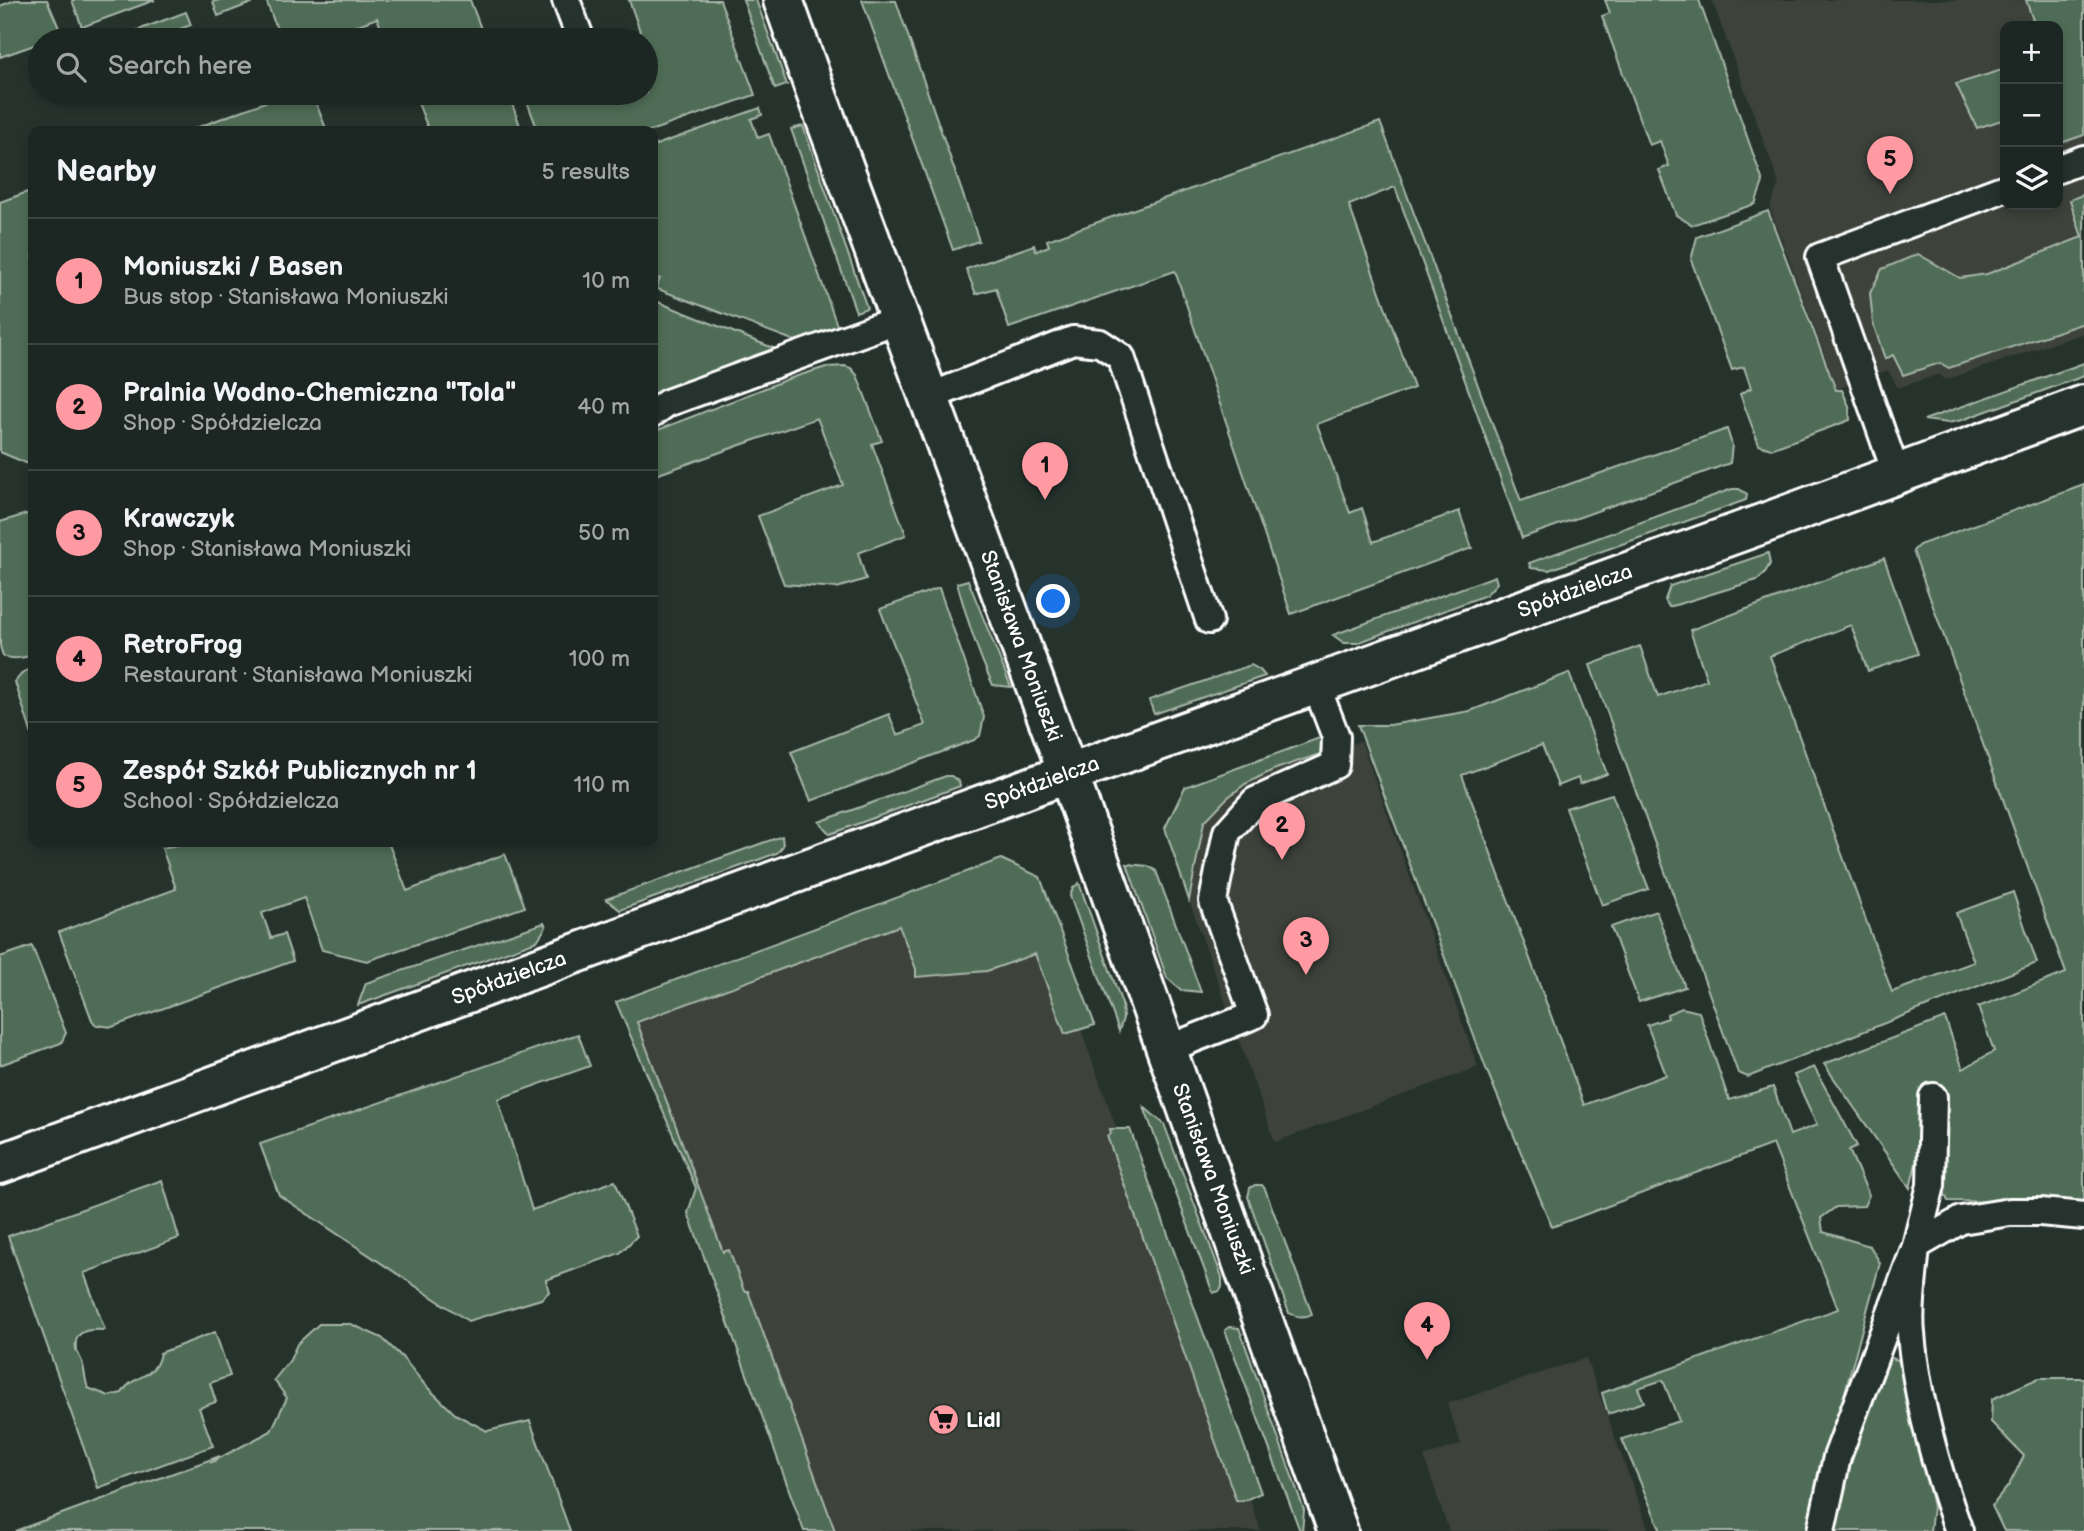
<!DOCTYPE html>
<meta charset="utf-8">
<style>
:root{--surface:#1c2622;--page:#252e2a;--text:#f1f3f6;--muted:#a0a5a5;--line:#3a4340;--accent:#ff9aa2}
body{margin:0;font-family:"Balsamiq Sans",sans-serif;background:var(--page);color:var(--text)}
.controls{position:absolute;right:21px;top:21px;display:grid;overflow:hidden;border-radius:14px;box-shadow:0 4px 10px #0003}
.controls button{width:63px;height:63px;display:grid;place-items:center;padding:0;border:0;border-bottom:2px solid var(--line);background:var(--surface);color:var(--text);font:35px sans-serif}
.you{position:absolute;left:1054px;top:602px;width:24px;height:24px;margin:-18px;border:5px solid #fff;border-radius:50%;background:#1a73e8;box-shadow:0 0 0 10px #1a73e833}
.badge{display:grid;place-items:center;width:46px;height:46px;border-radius:50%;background:var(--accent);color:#111;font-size:23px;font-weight:700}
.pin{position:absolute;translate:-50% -58px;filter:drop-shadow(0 2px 4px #0008)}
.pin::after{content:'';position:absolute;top:37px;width:24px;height:21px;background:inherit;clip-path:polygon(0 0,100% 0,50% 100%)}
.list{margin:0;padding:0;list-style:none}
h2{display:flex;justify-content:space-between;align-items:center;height:91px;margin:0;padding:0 28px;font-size:30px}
h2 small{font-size:23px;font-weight:400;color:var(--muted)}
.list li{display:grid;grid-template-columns:46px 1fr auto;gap:21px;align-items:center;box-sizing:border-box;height:126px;padding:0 28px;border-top:2px solid var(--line)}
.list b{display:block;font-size:26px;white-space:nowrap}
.list p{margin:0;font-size:23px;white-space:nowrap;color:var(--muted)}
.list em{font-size:23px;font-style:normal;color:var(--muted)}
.icon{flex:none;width:38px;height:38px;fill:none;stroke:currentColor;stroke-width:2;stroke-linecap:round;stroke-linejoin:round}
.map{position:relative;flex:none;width:2084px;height:1531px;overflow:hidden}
.search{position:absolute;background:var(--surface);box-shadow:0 4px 10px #0003;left:28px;top:28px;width:630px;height:77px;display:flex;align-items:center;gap:18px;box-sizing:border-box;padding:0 24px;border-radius:38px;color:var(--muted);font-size:26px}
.panel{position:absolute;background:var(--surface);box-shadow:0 4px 10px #0003;left:28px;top:126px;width:630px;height:721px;border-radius:14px}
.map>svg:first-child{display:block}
.built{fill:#3c423a;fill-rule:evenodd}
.green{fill:#506d56;stroke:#a8b6aa;stroke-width:2}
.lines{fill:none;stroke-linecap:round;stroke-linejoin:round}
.lane-casing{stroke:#fff;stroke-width:32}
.street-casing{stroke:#fff;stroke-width:44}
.lane{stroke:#26332d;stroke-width:26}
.street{stroke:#26332d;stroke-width:38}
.labels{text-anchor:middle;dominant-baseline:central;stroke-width:5;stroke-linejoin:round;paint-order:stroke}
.street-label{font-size:21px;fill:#fff;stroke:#26332d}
.poi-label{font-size:21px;font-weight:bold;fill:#fff;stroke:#26332d;text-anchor:start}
</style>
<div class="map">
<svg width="2084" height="1531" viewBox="0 0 2084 1531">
<rect width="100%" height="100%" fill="#26332d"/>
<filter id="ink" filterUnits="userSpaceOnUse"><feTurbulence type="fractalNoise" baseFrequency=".0143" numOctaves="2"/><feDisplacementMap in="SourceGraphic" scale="14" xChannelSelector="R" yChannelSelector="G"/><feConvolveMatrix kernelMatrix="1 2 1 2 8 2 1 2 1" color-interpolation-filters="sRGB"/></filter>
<g filter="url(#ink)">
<!-- built -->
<path class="built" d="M 1712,0 L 2084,0 L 2084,333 L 1945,380 L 1939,374 L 1898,388 L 1888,370 L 1837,389 L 1770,208 L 1779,183 ZM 2005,26 L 2058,26 L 2058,205 L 2005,205 Z
M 1361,741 L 1478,1067 L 1275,1142 L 1189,900 L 1204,822 L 1227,798 L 1245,784 L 1275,770 Z
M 1023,868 L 1261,1531 L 804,1531 L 688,1213 L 696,1188 L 621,1016 Z
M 1586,1358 L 1649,1531 L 1449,1531 L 1424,1457 L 1461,1444 L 1447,1404 Z"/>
<!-- green -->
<path class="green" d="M 15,0 L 47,0 L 62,35 L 47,40 L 40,40 L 40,43 L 0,57 L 0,6 Z
M 72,0 L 155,0 L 82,27 Z
M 219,0 L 259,0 L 218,16 L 213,2 Z
M 266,0 L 470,0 L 483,34 L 482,40 L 386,40 L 377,18 L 317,40 L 281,40 Z
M 629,0 L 720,0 L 755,95 L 650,131 L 538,131 L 524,93 L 646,93 L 646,40 L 638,40 L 641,34 Z
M 743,0 L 756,0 L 787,85 L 775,89 Z
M 862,0 L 896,1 L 979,241 L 953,250 Z
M 1605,0 L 1699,0 L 1763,182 L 1755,204 L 1692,225 L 1676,215 L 1659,170 L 1669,166 L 1660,141 L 1649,145 L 1602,16 L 1610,13 Z
M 2026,0 L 2084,0 L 2084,135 L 2058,144 L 2058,26 L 2035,26 Z
M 186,12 L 191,25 L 150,40 L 111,40 Z
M 2005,69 L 2005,119 L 1977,128 L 1956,84 Z
M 289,93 L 312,93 L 327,131 L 188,131 Z
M 421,93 L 508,93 L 522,131 L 429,131 L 415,95 Z
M 760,108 L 762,115 L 751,119 L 758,138 L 769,134 L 838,328 L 831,333 L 795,341 L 655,288 L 660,279 L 653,276 L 653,146 Z
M 1380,122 L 1521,501 L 1727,429 L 1732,445 L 1730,463 L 1522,538 L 1395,187 L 1349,205 L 1414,388 L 1317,424 L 1350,513 L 1362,508 L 1373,542 L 1459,511 L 1472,548 L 1291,614 L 1175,271 L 1009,328 L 996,288 L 976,294 L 966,269 L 1034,245 L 1036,251 L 1049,246 L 1047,240 Z
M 803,126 L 867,308 L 856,312 L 791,129 Z
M 33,190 L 33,466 L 0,452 L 0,202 Z
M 2084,194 L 2084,323 L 1949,368 L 1940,363 L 1903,375 L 1893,355 L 1885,359 L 1873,323 L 1870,293 L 1882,269 L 1918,254 L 1960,278 L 1987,274 L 2082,237 L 2070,200 Z
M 1768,211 L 1836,390 L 1842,390 L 1849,406 L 1850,420 L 1771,449 L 1759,445 L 1740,394 L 1751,388 L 1744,367 L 1732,370 L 1691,260 L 1697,237 Z
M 653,300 L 778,350 L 658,392 L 653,396 Z
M 2084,363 L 2084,376 L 1962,420 L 1948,423 L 1924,420 Z
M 845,366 L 851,368 L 857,375 L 882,441 L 872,444 L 906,535 L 858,553 L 866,579 L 837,588 L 784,584 L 758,516 L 843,485 L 817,418 L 653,476 L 653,432 L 788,379 L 826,367 Z
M 2084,485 L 2084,1203 L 1948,1201 L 1921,1143 L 1910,1188 L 1824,1064 L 1945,1018 L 1963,1069 L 1994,1051 L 1978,1007 L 2066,973 L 1913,551 L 1919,545 Z
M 1732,489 L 1739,489 L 1747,494 L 1746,500 L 1549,570 L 1531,568 L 1529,563 Z
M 33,512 L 33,655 C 22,658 14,660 3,656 L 0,646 L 0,522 Z
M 1768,553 L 1770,564 L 1764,574 L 1757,580 L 1669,607 L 1665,600 L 1670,586 Z
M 1884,558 L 1918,654 L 1868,671 L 1851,625 L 1770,656 L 1892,992 L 1974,962 L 1956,913 L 2013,892 L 2037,963 L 1748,1077 L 1738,1073 L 1590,665 L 1640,646 L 1658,697 L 1707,680 L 1690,630 Z
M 1495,576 L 1497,583 L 1486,595 L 1357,643 L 1344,643 L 1333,635 Z
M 968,580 L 1011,687 L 993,685 C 977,652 967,618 957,583 Z
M 939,588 L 984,717 L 980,736 L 974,740 L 811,801 L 791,752 L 889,714 L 897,735 L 925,725 L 880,609 Z
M 1251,665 L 1260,670 L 1265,676 L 1154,714 L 1149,700 Z
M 33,668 L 33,738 L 15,682 L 23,672 Z
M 1569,673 L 1607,774 L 1580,784 L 1578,778 L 1558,786 L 1542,745 L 1462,775 L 1584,1105 L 1666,1075 L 1647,1025 L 1668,1018 L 1667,1014 L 1682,1008 L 1699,1012 L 1729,1100 L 1773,1087 L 1790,1135 L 1817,1125 L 1794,1075 L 1814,1067 L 1857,1146 L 1849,1150 L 1869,1195 L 1864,1206 L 1836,1207 L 1821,1218 L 1823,1232 L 1870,1246 L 1880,1263 L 1823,1473 L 1815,1531 L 1661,1531 L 1622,1439 L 1679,1421 L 1663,1380 L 1638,1388 L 1644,1402 L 1608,1414 L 1602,1393 L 1838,1309 L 1773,1144 L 1552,1227 L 1487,1071 L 1358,725 L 1390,725 L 1470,711 Z
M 1325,736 L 1320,754 L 1273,770 L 1245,784 L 1227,798 L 1204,822 L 1189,900 L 1165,828 L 1185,787 Z
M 946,776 L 951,776 L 959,781 L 960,786 L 830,834 L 819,822 Z
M 1612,794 L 1649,889 L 1602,905 L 1566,808 Z
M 782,836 L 783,846 L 777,853 L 620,910 L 606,899 Z
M 178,842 L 388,842 L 407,891 L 505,854 L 525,907 L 367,961 L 322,950 L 304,898 L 262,913 L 271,938 L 284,934 L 293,961 L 112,1027 L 96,1025 L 92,1020 L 59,932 L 176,889 L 162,848 L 178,845 Z
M 1001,859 L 1040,877 L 1095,1025 L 1065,1034 L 1035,954 L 987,971 L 916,977 L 916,969 L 899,926 L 637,1022 L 723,1252 L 729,1250 L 744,1291 L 748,1291 L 835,1531 L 804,1531 L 688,1213 L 696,1188 L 616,1002 Z
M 1127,864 L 1148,866 L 1156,871 L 1201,992 L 1181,990 L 1167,978 Z
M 1079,883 L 1122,1004 L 1123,1018 L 1119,1031 L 1070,896 L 1073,888 Z
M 1656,911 L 1685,987 L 1639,1002 L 1611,927 Z
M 544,923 L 546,927 L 537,941 L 358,1005 L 366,983 Z
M 32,946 L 66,1033 L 61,1043 L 0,1065 L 0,957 Z
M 578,1034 L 590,1066 L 498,1099 L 532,1210 L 615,1181 L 637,1236 L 620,1253 L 546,1280 L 549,1292 L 541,1299 L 468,1321 L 279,1195 L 260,1144 Z
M 1144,1107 L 1164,1124 L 1222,1277 L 1222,1287 L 1220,1291 L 1213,1293 Z
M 1110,1129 L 1130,1129 L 1261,1493 C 1252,1496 1246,1502 1236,1500 L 1107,1136 L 1111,1134 Z
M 162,1180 L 179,1238 L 84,1273 L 105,1330 C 91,1329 73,1329 76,1349 C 77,1354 82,1359 83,1365 C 85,1373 85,1380 88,1388 L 109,1396 L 122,1393 C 133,1373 155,1381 160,1353 L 215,1332 L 230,1376 L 210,1383 L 216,1402 L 199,1408 L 213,1446 L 98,1488 L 8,1236 Z
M 1255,1185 L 1262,1185 L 1265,1189 L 1312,1314 C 1305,1318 1296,1317 1289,1313 L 1248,1197 L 1250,1188 Z
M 319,1324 L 351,1324 L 382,1338 L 402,1357 L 425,1385 L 455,1414 L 487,1431 L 530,1421 L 570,1531 L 15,1531 L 220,1456 L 210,1463 L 271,1431 L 287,1398 L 274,1380 L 290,1360 L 297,1344 Z
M 1229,1327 L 1239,1328 L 1304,1510 L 1302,1531 L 1300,1531 L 1225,1330 Z
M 1889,1357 L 1903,1362 L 1933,1507 L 1930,1531 L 1834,1531 L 1836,1512 L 1862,1428 Z
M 2039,1378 L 2084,1378 L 2084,1531 L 2004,1531 L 1992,1506 L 2009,1485 L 2024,1456 L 1991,1422 L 1992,1399 Z"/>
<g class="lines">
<defs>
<path id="lane" d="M 566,0 L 581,40
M 2058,169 L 2084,159
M 929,397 L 1073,340 L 1100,343 L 1121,357 L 1209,620
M 653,413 L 667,403 L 900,319
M 1896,473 L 1820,257 L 2005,188
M 1167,1049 L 1254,1015 L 1213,901 L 1227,832 L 1255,801 L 1335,765 L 1336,737 L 1316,685
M 1821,1531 L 1837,1457 L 1916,1246 L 1931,1185 L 1933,1097
M 1959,1531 C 1937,1471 1916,1396 1911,1333 C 1908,1307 1914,1273 1916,1246 L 1961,1220 L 2010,1212 L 2040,1212 L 2084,1216"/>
<path id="street" d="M 783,0 L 819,101 L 1068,773 L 1338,1531
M 0,1164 L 1039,784 L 1773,520 L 2084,405"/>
</defs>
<!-- lane casing -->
<use href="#lane" class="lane-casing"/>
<!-- street casing -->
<use href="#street" class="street-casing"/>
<!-- lane -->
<use href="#lane" class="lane"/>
<!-- street -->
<use href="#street" class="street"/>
</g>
</g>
<!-- icons -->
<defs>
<symbol id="supermarket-disc" viewBox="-11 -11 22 22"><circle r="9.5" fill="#ff9aa2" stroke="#26332d"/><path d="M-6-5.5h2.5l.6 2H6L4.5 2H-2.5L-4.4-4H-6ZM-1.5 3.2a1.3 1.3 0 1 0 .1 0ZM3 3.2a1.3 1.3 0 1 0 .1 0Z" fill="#111"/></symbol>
</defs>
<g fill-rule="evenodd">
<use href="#supermarket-disc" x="926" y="1402" width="35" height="35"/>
</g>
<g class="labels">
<!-- street labels -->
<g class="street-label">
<text transform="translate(1575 591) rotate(-20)">Spółdzielcza</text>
<text transform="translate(1021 646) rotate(70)">Stanisława Moniuszki</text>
<text transform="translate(1042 783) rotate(-20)">Spółdzielcza</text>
<text transform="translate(509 978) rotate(-20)">Spółdzielcza</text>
<text transform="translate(1213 1179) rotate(70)">Stanisława Moniuszki</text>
</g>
<!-- poi labels -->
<g class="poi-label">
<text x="966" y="1420">Lidl</text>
</g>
</g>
</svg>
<div class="controls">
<button>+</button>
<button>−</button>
<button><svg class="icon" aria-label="layers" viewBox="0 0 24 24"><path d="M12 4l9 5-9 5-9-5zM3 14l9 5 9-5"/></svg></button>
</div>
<div class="you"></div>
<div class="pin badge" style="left:1045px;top:500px">1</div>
<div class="pin badge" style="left:1282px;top:860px">2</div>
<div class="pin badge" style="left:1306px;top:975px">3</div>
<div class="pin badge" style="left:1427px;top:1360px">4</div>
<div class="pin badge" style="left:1890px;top:194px">5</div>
<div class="search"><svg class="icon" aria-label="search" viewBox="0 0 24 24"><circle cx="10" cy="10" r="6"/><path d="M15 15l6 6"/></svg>Search here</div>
<section class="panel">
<h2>Nearby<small>5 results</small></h2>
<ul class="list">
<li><span class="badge">1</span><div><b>Moniuszki / Basen</b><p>Bus stop · Stanisława Moniuszki</p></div><em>10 m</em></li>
<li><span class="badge">2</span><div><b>Pralnia Wodno-Chemiczna &quot;Tola&quot;</b><p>Shop · Spółdzielcza</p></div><em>40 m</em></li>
<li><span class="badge">3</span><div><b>Krawczyk</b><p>Shop · Stanisława Moniuszki</p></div><em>50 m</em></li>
<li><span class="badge">4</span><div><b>RetroFrog</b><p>Restaurant · Stanisława Moniuszki</p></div><em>100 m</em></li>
<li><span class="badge">5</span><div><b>Zespół Szkół Publicznych nr 1</b><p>School · Spółdzielcza</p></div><em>110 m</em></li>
</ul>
</section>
</div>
